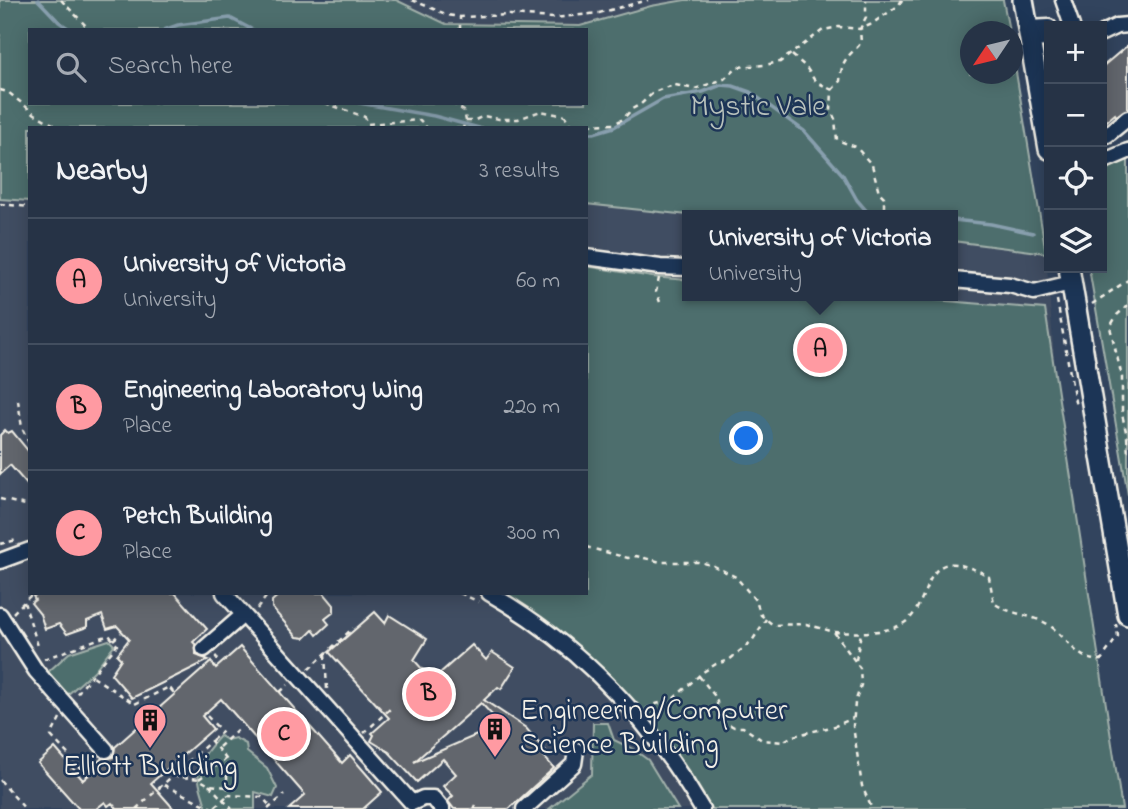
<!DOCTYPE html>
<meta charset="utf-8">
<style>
:root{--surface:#263346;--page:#323f51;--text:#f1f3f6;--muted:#a4aab3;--line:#424e5f;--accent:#ff9aa2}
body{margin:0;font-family:"Indie Flower",sans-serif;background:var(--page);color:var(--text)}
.controls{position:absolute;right:21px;top:21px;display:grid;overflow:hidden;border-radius:0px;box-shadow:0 4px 18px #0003}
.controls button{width:63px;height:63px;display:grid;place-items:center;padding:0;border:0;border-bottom:2px solid var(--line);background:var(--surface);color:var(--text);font:35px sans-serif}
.compass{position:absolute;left:960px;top:21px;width:63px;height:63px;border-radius:50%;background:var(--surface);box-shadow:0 4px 18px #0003;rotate:235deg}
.you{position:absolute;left:747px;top:439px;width:24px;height:24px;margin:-18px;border:5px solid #fff;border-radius:50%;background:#1a73e8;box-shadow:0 0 0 10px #1a73e833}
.badge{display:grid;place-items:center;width:46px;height:46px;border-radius:50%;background:var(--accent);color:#111;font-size:23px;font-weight:700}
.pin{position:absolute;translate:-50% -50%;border:4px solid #fff;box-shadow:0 2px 7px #0006}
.popup{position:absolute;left:682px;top:210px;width:276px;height:91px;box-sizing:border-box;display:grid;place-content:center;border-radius:0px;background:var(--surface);filter:drop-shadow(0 2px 5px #0005);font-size:23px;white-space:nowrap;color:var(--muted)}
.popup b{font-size:26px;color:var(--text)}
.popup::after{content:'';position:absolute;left:50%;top:100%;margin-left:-14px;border:14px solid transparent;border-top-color:var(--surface)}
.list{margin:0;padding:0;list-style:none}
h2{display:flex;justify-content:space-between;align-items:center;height:91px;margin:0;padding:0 28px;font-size:30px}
h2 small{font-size:23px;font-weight:400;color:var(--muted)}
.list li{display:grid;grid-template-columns:46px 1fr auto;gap:21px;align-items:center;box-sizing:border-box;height:126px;padding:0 28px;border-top:2px solid var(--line)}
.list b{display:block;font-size:26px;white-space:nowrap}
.list p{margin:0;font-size:23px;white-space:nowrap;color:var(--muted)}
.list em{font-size:23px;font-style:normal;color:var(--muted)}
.icon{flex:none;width:38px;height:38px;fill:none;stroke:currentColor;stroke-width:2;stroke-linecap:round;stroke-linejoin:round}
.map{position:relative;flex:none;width:1128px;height:809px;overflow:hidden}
.search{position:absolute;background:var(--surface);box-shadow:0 4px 18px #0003;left:28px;top:28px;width:560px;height:77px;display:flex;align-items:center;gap:18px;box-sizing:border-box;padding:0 24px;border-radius:0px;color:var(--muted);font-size:26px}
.panel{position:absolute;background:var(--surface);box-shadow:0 4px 18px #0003;left:28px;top:126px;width:560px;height:469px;border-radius:0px}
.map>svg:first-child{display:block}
.built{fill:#404e62;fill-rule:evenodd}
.green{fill:#4e6e6d;stroke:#a1b0aa;stroke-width:2;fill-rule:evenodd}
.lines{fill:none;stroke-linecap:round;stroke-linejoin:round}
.stream{stroke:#889fae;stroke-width:3.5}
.building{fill:#62666d;stroke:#f4f1e8;stroke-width:2;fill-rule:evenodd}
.minor-casing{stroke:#f4f1e8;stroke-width:19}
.major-casing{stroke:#f4f1e8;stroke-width:24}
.path{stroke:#f4f1e8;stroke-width:2.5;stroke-dasharray:5 5;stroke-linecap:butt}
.minor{stroke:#1d3557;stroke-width:14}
.major{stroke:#1d3557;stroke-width:19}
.labels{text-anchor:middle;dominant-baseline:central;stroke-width:5;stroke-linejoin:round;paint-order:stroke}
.park-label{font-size:30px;fill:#bac3bd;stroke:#1d3557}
.poi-label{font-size:30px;fill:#f4f1e8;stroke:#1d3557;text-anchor:start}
</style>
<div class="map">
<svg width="1128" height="809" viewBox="0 0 1128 809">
<rect width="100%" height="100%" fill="#32445e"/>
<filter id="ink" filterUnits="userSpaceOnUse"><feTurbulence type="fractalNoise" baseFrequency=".0143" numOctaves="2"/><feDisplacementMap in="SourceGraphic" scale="14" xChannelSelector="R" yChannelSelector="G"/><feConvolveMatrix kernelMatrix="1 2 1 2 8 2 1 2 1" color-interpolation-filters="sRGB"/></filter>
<g filter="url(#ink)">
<!-- built -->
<path class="built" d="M 0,0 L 1003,0 L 1009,31 L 970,32 L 970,74 L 1012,74 L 1013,54 L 1046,253 L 1061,447 L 1123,809 L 0,809 ZM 30,30 L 586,30 L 586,103 L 30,103 ZM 30,128 L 586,128 L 586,593 L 30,593 ZM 687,215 L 953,215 L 953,296 L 687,296 Z"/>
<!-- green -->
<path class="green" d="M 0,0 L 396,0 L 446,24 L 580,26 L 651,6 L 685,0 L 1003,0 L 1009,31 L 970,32 L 970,74 L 1012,74 L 1013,54 L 1046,253 L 953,241 L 953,215 L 688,215 L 586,204 L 586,128 L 30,128 L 30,201 L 0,199 ZM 30,30 L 586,30 L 586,103 L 30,103 Z
M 1128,142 L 1128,495 L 1089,268 L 1102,268 L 1102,154 Z
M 586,266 L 652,277 L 687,280 L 687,296 L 884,296 L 1045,309 L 1122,809 L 710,809 C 675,748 631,692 577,647 C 553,627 527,610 502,593 L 586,593 Z
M 109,640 L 114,645 L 94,671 L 65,697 L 47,673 L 69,653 Z
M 593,723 L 608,723 L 614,740 L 633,749 L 648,760 L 678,809 L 549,809 L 592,774 Z
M 220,736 L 227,740 L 235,738 L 246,744 L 247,752 L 267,768 L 277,788 L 273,797 L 255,792 L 255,809 L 207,809 C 195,771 192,767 220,736 Z"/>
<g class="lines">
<!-- stream -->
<path class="stream" d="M 38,0 L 59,22 L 71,30
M 164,30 L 178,25 L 230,18 L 253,30
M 359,103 L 434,116 L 479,128
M 586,133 L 594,133 L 614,127 L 663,99 L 703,92 L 721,85 L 733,86 L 750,92 L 804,131 L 843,175 L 857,200 L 870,215
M 953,220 L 991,224 L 1033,233"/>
</g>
<!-- building -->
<path class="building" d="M 1128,45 L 1128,109 L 1116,116 L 1115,114 L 1102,125 L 1102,67 Z
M 5,430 L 8,433 L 12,431 L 30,453 L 30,488 L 10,465 L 0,474 L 0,435 Z
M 41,593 L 175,593 L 207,629 L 193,642 L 196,645 L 196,655 L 209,660 L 132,698 L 111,674 L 121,659 L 117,655 L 129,639 L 117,626 L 107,629 L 102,615 L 87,621 L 87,627 L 67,634 L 59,624 L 45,629 L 40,614 L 31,603 L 35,600 L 33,596 Z
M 281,593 L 324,593 L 334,605 L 334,612 L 325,619 L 329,624 L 317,635 L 313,630 L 305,638 L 297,637 L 272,608 L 272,601 Z
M 375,612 L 385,623 L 389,615 L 427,639 L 414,660 L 432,680 L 472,645 L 486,660 L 492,652 L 515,667 L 501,689 L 498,687 L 484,700 L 526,728 L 548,754 L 544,757 L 554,768 L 509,809 L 454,809 L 448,801 L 453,796 L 443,786 L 456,774 L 443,759 L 417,782 L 389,752 L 371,741 L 374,735 L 372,733 L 389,718 L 329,652 ZM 481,703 L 494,717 L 484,732 L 414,762 Z
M 240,647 L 342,763 L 350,755 L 382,792 L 363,809 L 289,809 L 305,795 L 221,699 L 202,716 L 213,729 L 151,783 L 174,809 L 117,809 L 112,803 L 108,806 L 105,802 L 96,809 L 79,809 L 38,763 L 55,748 L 83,780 L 100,765 L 98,762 L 102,758 L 107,759 L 113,757 L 115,747 L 211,662 L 216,668 Z"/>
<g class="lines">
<defs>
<path id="minor" d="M 1063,0 L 1072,26
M 1028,28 L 1049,27
M 1102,33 L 1117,26 L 1128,25
M 1030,40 L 1049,39
M 1107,135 L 1128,118
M 1102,162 L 1128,151
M 586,257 L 660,267 L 687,268
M 953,280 L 1010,285 L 1034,292 L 1071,283
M 0,561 L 30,550
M 224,593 L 412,803 L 423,798 L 433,798 L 442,809
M 489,593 C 579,645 650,719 702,809
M 0,615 L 36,671 L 106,750
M 204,649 L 243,615
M 524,809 L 574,764 L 576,750"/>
<path id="major" d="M 1023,0 L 1049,149
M 1069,268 L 1128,615"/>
</defs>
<!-- minor casing -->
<use href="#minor" class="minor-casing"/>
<!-- major casing -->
<use href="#major" class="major-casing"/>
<!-- path -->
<path class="path" d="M 61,0 L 90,30
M 412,0 L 448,15 L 460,17 L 510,15 L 554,18 L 599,13 L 648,0
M 460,30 L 460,17
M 792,55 L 806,67 L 815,81 L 832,90 L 831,111 L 835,119 L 837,140 L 856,147 L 872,165 L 879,192 L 884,197 L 884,208 L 891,215
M 0,90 L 8,92 L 35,114 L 60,128
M 832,90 L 840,81 C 842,59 846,59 861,43 L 860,29 L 866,17 L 866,0
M 325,103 L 365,117 L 368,124 L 420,120 L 427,128
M 452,103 L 464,111 L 466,121 L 463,128
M 466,121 L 473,121 L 484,116 L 499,119 L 518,119 L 541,111 L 565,116 L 570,124 L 575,125 L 614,124 L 623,119 L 632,109 L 641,104 L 654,92 L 664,88 L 675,85 L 695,89 L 724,79 L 737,67 L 765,65 L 780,62 L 823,30 L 839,27 L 860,29 L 870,25 L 898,6 L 902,0
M 0,204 L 30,207
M 659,278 L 656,292 L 660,302
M 1057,300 L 1076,407
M 1092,304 L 1128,280
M 1128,305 L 1117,315 L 1110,327 L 1122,377 L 1122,414 L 1127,436 L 1128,455
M 18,400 L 22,428 L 30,445
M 0,499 L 30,506
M 0,544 L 17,540
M 586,547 L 628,558 L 636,556 L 661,562 L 698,562 L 712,565 L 736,577 L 756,601 L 761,615 L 773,625 L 806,624 L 834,632 L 860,668 L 861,685 L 855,703 L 853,726 L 862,786 L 872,809
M 460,593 L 479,602
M 24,602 L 39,649
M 257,609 L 269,593
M 13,613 L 33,593
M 834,632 C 853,633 887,634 904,623 C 930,607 923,552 964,566 C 973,569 981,571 989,577 L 994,603 C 1010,615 1032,614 1049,625 C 1068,638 1077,662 1101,660 L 1118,636 L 1116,624
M 113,640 L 121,633
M 325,654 L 327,689
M 217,656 L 216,657 L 221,664
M 44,659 L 109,635 L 117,645 L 75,696
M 856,660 L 861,633
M 309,669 L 353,628
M 699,676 L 714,695 L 717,702 L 718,712 L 725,722 L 734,727 L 743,727 L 762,740 L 782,742 L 793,736 L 835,726 L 853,718
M 93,677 L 135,704 L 169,687 L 173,692 L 175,691
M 280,692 L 288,685
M 646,709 L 656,704 L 672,700 L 703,672 L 716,664 L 729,660 L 752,641 L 766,619
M 207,716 L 222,732 L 211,741
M 60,718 L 51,736 L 88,776
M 364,733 L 390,709
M 219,747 L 240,728
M 173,776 L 199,779 L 209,785 L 227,787
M 199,779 L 226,759
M 0,780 L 25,809
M 164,785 L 214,809
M 209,785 L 232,809
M 215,807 L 228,795
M 136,809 L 211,741 L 226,759 L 228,795 L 262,797 L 271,807
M 268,809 L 284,795
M 474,809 L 476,805"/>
<!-- minor -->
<use href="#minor" class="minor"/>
<!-- major -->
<use href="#major" class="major"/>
</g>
</g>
<!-- icons -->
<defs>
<symbol id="building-pin" viewBox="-11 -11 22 30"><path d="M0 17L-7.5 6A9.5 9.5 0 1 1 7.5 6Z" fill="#ff9aa2" stroke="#1d3557"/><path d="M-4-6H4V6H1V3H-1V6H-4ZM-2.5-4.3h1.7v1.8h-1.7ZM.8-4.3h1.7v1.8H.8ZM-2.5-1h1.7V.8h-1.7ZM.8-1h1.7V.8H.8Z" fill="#111"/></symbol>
</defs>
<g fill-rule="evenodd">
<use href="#building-pin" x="131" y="701" width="38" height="52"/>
<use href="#building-pin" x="476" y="710" width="38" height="52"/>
</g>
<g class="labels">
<!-- park labels -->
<g class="park-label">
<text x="758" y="108">Mystic Vale</text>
</g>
<!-- poi labels -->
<g class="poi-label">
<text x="520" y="712">Engineering/Computer<tspan x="520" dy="34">Science Building</tspan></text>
<text x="150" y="768" text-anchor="middle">Elliott Building</text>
</g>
</g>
</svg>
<div class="controls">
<button>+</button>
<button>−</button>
<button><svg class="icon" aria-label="locate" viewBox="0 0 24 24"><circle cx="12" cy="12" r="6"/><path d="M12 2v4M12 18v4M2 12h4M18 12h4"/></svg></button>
<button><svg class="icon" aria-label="layers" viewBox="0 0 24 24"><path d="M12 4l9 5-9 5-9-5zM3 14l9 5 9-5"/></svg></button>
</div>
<svg class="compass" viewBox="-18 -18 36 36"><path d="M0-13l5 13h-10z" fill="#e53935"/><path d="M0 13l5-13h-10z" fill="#a4aab3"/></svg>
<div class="you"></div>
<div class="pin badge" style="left:820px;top:350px">A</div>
<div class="popup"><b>University of Victoria</b>University</div>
<div class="pin badge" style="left:429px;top:694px">B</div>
<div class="pin badge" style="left:284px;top:734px">C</div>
<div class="search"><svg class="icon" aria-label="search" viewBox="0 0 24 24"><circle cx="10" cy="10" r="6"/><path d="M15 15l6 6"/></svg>Search here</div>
<section class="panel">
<h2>Nearby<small>3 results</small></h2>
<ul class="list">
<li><span class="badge">A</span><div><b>University of Victoria</b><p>University</p></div><em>60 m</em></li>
<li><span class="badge">B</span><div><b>Engineering Laboratory Wing</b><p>Place</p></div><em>220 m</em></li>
<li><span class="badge">C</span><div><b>Petch Building</b><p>Place</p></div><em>300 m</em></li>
</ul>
</section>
</div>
